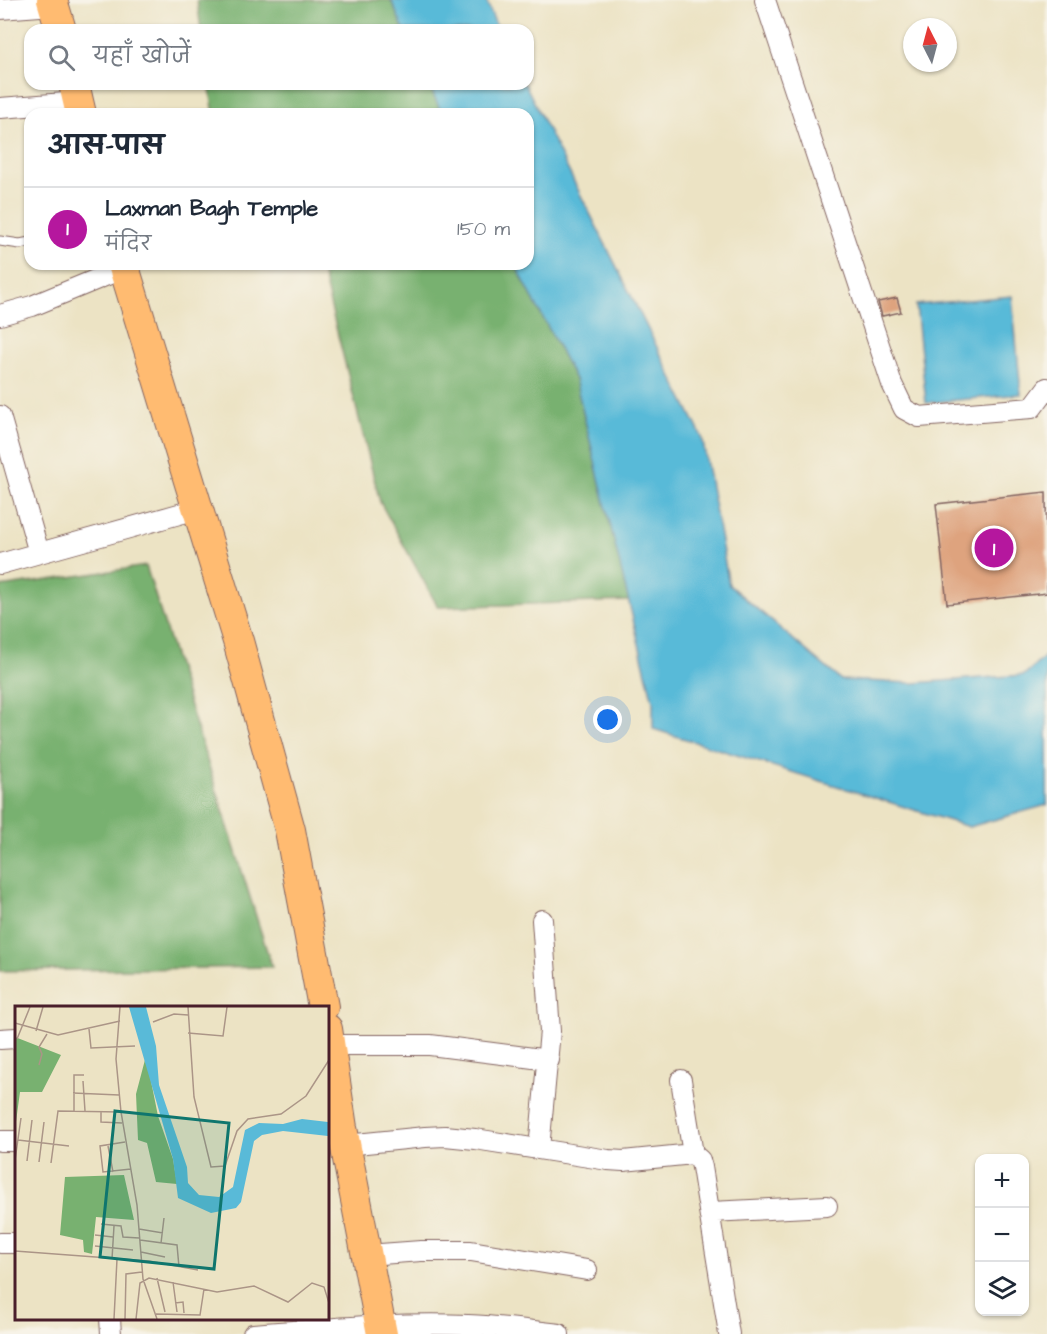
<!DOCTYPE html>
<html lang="hi">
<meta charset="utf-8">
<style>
:root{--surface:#fff;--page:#f6f6f7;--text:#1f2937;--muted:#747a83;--line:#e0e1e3;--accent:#b5179e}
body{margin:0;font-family:"Architects Daughter","Playpen Sans Deva",sans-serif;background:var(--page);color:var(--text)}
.controls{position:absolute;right:18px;bottom:18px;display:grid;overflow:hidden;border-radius:12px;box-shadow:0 2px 4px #0004}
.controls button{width:54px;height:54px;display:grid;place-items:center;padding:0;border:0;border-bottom:2px solid var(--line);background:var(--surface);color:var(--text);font:30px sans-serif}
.compass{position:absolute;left:903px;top:18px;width:54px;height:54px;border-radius:50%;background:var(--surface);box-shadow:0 2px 4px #0004;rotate:354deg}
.you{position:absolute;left:608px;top:720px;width:21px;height:21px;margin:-15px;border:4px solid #fff;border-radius:50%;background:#1a73e8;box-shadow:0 0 0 9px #1a73e833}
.badge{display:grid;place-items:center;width:39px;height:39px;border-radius:50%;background:var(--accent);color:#fff;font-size:20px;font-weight:700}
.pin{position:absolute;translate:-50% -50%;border:3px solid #fff;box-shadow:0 2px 6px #0006}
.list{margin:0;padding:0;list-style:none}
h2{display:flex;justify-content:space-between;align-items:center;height:78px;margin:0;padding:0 24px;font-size:26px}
h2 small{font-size:20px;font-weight:400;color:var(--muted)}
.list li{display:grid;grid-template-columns:39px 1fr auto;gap:18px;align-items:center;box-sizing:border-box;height:84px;padding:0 24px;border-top:2px solid var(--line)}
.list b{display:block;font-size:22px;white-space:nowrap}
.list p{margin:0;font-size:20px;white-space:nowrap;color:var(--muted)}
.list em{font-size:20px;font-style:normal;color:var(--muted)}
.icon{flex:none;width:33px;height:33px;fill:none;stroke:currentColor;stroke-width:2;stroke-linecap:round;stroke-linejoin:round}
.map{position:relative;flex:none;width:1047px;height:1334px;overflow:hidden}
.search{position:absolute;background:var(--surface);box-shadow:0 2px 4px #0004;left:24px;top:24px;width:510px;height:66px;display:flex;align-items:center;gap:15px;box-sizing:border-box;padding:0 21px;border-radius:18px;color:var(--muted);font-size:22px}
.panel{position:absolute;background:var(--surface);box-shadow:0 2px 4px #0004;left:24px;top:108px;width:510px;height:162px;border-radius:18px}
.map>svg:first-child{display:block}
.forest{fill:#78b170;stroke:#61684e;stroke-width:1.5}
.water{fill:#59bad8;stroke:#526c82;stroke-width:1.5}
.building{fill:#dea37e}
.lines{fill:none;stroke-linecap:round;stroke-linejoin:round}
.lane-casing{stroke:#836461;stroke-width:11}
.street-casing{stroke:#836461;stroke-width:22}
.primary-casing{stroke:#836461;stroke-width:32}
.lane{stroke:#fff;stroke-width:9}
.street{stroke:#fff;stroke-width:20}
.primary{stroke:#ffbb71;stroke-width:30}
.inset-road{fill:none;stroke:#ab9587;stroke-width:1.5}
.view{fill:#0f766e;fill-opacity:0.15;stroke:#0f766e;stroke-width:3}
.inset-edge{fill:none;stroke:#4a1f2b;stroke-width:3}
</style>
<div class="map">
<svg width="1047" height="1334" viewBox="0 0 1047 1334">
<rect width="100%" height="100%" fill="#f7f3e8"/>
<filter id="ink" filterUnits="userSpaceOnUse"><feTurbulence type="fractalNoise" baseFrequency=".0167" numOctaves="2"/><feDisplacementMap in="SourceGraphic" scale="12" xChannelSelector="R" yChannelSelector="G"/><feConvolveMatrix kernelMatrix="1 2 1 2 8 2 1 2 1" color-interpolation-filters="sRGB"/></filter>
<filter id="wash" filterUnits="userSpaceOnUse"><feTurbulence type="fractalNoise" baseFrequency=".008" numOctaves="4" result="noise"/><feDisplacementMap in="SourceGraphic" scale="24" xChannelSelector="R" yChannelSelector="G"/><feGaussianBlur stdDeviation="1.35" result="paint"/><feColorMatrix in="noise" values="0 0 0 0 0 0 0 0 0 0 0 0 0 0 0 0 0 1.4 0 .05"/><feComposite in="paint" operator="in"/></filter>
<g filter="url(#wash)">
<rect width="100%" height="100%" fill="#ece3c4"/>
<!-- forest -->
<path class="forest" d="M 197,0 L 391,0 L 404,30 L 201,30 Z
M 209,84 L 429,84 L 442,114 L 214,114 Z
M 320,264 L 515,264 L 575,379 L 629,601 L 438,607 L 380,502 Z
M 146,566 L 272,967 L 0,971 L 0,587 Z"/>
<!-- water -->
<path class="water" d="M 391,0 L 486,0 L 498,30 L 404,30 Z
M 429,84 L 525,84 L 702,437 L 729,585 L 841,680 L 913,683 L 1024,675 L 1047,655 L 1047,805 L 969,827 L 653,729 L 653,702 L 575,379 L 515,264 L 528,264 L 528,114 L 442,114 Z
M 1012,296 L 1021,394 L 926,403 L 916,305 Z"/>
<g id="blocks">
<!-- building -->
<path class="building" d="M 897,298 L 901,312 L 882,316 L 878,302 Z
M 1046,492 L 1047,593 L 947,604 L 936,504 Z"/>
</g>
</g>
<g filter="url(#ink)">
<use href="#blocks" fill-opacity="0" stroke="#836461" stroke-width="1.5"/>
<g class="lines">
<defs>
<path id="lane" d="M 0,241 L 20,244 L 30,242"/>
<path id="street" d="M 765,0 L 892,384 L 904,409 L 919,417 L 1032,408 L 1047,388
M 0,9 L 53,5
M 0,108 L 78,102
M 0,315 L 32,306 L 124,268
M 0,416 L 39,553
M 0,564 L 197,509
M 0,1039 L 16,1038
M 330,1045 L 430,1045 L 549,1060
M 681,1080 L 693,1154
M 0,1141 L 16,1141
M 346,1145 L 425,1137 L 445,1136 L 475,1139 L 608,1160 L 623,1161 L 693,1154 L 700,1160 L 702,1167 L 729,1334
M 539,1149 L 550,1031 L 542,920
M 711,1212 L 827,1206
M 0,1243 L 16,1243
M 367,1255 L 421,1251 L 471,1251 L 587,1270
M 110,1318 L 111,1334
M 253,1334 C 325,1329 396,1322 468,1325 C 498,1326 528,1330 559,1334"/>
<path id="primary" d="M 52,0 L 61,30
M 74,84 L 81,114
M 123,264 L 238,641 L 290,830 L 323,1007
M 327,1029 L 342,1128 L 382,1334"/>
</defs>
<!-- lane casing -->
<use href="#lane" class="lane-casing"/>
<!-- street casing -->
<use href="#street" class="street-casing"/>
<!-- primary casing -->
<use href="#primary" class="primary-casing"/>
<!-- lane -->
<use href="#lane" class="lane"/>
<!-- street -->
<use href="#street" class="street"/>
<!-- primary -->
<use href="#primary" class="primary"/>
</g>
</g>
<!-- overview -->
<g transform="translate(15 1006)">
<rect width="314" height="314" fill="#ece3c4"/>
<path d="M 0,31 L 46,49 L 27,86 L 5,86 L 0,123 ZM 131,50 L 143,110 L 158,153 L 162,178 L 141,176 L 132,137 L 123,134 L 121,88 ZM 109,169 L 119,214 L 81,211 L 77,248 L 69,246 L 68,234 L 45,229 L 50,171 Z" fill="#78b170"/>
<path d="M 114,1 L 131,1 L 141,40 L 144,79 L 172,161 L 173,177 L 184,189 L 204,191 L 218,181 L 230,124 L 244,117 L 268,118 L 287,113 L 313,116 L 313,130 L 268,125 L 247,129 L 239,135 L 226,196 L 221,202 L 196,207 L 163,192 L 158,153 Z" fill="#59bad8"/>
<path class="inset-road" d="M 105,1 L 101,53 L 106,106 L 122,199 L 128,273 L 142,313M 173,1 L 179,91 L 196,161 L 210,160 L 222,125 L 233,113 L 266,108 L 291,90 L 314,54M 138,16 L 159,8 L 173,9M 0,17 L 43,29 L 105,15M 74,23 L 76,42 L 120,40M 21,25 L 28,1M 173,27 L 208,30 L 212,1M 2,33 L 15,1M 24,59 L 27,48 L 24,41 L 32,28M 68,75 L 70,105M 58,87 L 104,89M 59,105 L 59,69 L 69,69M 86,106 L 86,116 L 107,117M 3,134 L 54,140M 110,136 L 85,140 L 88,166 L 116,163M 93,140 L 98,166M 0,154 L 6,112M 12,155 L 17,114M 24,156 L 29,116M 36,157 L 43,105 L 106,106M 86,218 L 106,220 L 108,231 L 124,232M 124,223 L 148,227M 80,229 L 98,231M 125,234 L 162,239 L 164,261M 146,237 L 149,212M 80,240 L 118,244M 0,245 L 134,255 L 183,264M 126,246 L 150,251M 97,253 L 99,220M 142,272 L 150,306M 158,276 L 162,306M 160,297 L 168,296 L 169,307M 141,308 L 185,309 L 189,283M 99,313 L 102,253M 110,313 L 111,268 L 127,266M 121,313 L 125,277 L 134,272 L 202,286 L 239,280 L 273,296 L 297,277 L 309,281 L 314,297"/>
<path class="view" d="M 100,105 L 214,117 L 199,263 L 85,251 Z"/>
<rect width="314" height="314" class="inset-edge"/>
</g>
</svg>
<div class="controls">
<button>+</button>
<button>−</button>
<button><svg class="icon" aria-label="layers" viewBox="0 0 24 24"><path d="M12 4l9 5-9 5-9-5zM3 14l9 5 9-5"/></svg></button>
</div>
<svg class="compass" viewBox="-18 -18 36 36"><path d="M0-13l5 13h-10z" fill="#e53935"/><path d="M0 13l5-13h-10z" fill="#747a83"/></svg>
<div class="you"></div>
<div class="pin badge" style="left:994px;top:548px">1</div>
<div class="search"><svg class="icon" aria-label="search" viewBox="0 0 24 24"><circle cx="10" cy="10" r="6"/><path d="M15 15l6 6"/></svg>यहाँ खोजें</div>
<section class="panel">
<h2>आस-पास<small></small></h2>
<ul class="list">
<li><span class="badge">1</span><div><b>Laxman Bagh Temple</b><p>मंदिर</p></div><em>150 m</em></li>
</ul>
</section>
</div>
